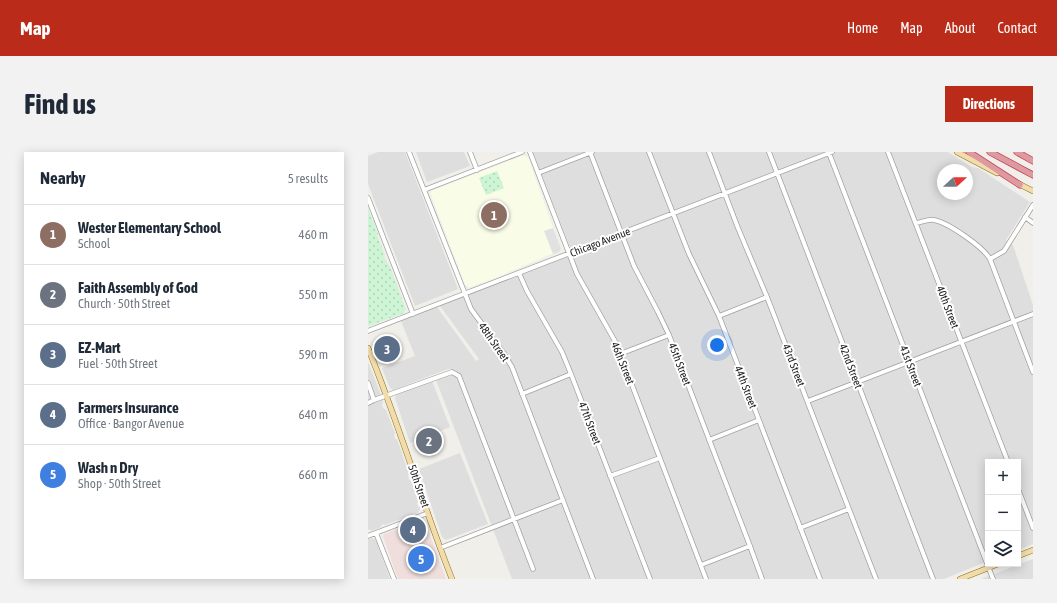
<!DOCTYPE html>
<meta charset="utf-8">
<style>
:root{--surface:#fff;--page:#f2f2f3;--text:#1f2937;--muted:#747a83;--line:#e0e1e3;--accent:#ba2c19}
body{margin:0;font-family:"Asap Condensed",sans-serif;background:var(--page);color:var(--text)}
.controls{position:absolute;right:12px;bottom:12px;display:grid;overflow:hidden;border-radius:0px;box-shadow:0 2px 10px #0003}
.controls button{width:36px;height:36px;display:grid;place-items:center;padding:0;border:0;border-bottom:1px solid var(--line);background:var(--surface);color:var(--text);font:20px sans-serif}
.compass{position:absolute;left:569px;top:12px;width:36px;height:36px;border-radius:50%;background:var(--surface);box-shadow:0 2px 10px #0003;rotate:69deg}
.you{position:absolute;left:349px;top:193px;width:14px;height:14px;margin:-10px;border:3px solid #fff;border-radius:50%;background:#1a73e8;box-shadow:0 0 0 6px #1a73e833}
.badge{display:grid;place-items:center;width:26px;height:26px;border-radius:50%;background:var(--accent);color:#fff;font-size:13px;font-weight:700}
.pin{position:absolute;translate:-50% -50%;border:2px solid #fff;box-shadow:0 1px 4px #0006}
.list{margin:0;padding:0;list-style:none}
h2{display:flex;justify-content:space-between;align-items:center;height:52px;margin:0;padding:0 16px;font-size:17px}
h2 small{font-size:13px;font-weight:400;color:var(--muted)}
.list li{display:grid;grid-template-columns:26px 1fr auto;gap:12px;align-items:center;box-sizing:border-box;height:60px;padding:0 16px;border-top:1px solid var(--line)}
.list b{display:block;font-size:15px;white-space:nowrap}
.list p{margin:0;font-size:13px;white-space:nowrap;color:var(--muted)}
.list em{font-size:13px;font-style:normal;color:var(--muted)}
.icon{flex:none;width:22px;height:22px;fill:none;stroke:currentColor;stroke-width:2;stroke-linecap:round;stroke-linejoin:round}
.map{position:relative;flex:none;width:665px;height:427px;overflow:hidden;border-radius:0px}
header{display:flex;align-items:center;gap:24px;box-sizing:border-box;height:56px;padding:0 20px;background:var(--accent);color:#fff}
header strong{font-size:19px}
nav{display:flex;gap:22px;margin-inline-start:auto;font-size:14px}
.intro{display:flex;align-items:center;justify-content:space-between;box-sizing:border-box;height:96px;padding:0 24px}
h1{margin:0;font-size:28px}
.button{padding:10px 18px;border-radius:0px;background:var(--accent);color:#fff;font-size:14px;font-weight:700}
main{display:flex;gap:24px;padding:0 24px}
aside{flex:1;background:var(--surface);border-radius:0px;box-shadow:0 2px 10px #0003}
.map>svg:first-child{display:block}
.residential{fill:#dfdede;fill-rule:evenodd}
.commercial{fill:#efdedb}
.education{fill:#f9fce7}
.park{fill:url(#park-dots)}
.parking{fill:#e1e1e1}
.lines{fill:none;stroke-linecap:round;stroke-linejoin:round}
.minor-casing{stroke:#a2a2a2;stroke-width:5.5}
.major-casing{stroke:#8c7313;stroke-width:6}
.highway-casing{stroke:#c73e5c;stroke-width:7}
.minor{stroke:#fff;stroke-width:4}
.major{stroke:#f2dcad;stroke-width:5}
.highway{stroke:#de9b9f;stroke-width:5.5}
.labels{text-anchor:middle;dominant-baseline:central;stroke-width:4;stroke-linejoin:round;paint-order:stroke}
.street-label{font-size:11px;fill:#212121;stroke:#fff}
</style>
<header>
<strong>Map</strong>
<nav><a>Home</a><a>Map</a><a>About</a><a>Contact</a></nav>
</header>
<div class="intro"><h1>Find us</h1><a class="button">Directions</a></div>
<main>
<aside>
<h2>Nearby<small>5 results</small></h2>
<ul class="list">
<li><span class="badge" style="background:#8d6e63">1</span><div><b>Wester Elementary School</b><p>School</p></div><em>460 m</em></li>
<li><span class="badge" style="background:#6b7280">2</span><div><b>Faith Assembly of God</b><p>Church · 50th Street</p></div><em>550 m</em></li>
<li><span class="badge" style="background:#5c6f8a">3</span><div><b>EZ-Mart</b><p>Fuel · 50th Street</p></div><em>590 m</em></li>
<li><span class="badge" style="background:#5c6f8a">4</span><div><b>Farmers Insurance</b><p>Office · Bangor Avenue</p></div><em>640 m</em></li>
<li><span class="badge" style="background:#3f7fe0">5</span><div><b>Wash n Dry</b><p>Shop · 50th Street</p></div><em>660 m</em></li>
</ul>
</aside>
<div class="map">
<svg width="665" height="427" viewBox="0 0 665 427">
<defs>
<pattern id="park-dots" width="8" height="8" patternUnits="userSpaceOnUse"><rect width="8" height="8" fill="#cdf4d5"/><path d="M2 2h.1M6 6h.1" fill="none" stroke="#b0d1b7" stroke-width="1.8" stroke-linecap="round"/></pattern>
</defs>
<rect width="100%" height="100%" fill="#f0efe9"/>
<!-- residential -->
<path class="residential" d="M 10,0 L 37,0 L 90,137 L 47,154 L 0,32 L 0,4 Z
M 48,0 L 96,0 L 102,14 L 59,30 Z
M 165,0 L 580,0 L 604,15 L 610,16 L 662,50 L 638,88 L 645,93 L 665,153 L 665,392 L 650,398 L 650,310 L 620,310 L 620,409 L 576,427 L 144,427 L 68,228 L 85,223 L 88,218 L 80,217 L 25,238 L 22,236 L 14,216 L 47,204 L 33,169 L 69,155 L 108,209 L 111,207 L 72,154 L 205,103 ZM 575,18 L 599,18 L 599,42 L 575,42 Z
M 0,210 L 15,248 L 15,250 L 14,252 L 15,256 L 18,258 L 27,281 L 26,283 L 27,287 L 29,287 L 41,322 L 40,324 L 41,328 L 44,329 L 50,350 L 49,351 L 50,355 L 52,355 L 52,357 L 50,361 L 17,373 L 16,372 L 13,373 L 13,375 L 3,379 L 2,377 L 0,378 Z
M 64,229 L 82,275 L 42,291 L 27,246 L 28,243 Z
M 92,301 L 120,372 L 78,388 L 74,385 L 51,317 Z
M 4,386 L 8,388 L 22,427 L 0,427 L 0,387 Z
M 665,407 L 665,427 L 613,427 L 618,425 Z"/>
<!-- commercial -->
<path class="commercial" d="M 53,368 L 57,370 L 78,427 L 30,427 L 15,384 L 16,382 Z"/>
<!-- education -->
<path class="education" d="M 156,3 L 156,4 L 160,5 L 193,98 L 125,127 L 100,136 L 100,134 L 97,133 L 63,43 L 62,41 L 64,40 L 63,39 Z"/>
<!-- park -->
<path class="park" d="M 129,19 L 136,36 L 118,43 L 111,26 Z
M 0,56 L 10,82 L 9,83 L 17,103 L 16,105 L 23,117 L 38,158 L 37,157 L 36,161 L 1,174 L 0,173 Z"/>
<!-- parking -->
<path class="parking" d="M 185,76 L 193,97 L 191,100 L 185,102 L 176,79 Z"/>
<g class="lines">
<defs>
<path id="minor" d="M 41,0 L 103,157 L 136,202 L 144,215 L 225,427
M 102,0 L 109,18
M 162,0 L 209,122 L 248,191 L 338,427
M 222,0 L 266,114 L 290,160 L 301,183 L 382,394 L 394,427
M 281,0 L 321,102 L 351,164 L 452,427
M 341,0 L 370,76 L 399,145 L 508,427
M 401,0 L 565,427
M 520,0 L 640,310
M 461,1 L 625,427
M 170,21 L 224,0
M 56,38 L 154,0
M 0,46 L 45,162
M 657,65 L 665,71
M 548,71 C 554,70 560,67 566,68 C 581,71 615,95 622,107 L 665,220
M 622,107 L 636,99 L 665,53
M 151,121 L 159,139 L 194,200 L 203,222 L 282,427
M 351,164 L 399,145
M 0,179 L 464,0
M 252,202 L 301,183
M 0,231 L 6,248 L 0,251
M 154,242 L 203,222
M 6,248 L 84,220 L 91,224 L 165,417
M 440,249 L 665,162
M 341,288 L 391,268
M 242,324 L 292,306
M 650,337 L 665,376
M 432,376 L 481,357
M 8,381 L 26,427
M 0,384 L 60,361
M 72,396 L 195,348
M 333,413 L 382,394"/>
<path id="major" d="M 589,0 L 629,21
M 649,31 L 665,39
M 0,196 C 31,272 54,351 84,427
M 650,404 L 665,398
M 592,427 L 630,412"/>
<path id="highway" d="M 601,0 L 652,33
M 622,0 L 665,23
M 649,0 L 665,9"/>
</defs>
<!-- minor casing -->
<use href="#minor" class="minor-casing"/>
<!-- major casing -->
<use href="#major" class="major-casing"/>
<!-- highway casing -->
<use href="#highway" class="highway-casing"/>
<!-- minor -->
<use href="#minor" class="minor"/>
<!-- major -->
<use href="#major" class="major"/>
<!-- highway -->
<use href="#highway" class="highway"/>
</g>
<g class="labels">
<!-- street labels -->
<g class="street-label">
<text transform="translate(232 90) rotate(-21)">Chicago Avenue</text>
<text transform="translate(580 155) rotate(69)">40th Street</text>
<text transform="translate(126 190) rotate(55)">48th Street</text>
<text transform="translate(255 211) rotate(68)">46th Street</text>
<text transform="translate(312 212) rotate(69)">45th Street</text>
<text transform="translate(426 213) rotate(69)">43rd Street</text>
<text transform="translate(483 214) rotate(69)">42nd Street</text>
<text transform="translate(543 214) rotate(69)">41st Street</text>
<text transform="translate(378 235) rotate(69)">44th Street</text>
<text transform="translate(222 271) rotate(69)">47th Street</text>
<text transform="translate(51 334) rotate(71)">50th Street</text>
</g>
</g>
</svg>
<div class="controls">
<button>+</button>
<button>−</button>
<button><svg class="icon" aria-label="layers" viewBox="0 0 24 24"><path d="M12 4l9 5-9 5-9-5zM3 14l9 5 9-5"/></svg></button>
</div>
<svg class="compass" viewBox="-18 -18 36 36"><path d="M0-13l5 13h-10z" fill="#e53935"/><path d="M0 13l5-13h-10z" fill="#747a83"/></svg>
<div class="you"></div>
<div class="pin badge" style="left:126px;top:63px;background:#8d6e63">1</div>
<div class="pin badge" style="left:61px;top:289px;background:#6b7280">2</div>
<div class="pin badge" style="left:19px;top:197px;background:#5c6f8a">3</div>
<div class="pin badge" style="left:45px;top:378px;background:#5c6f8a">4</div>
<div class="pin badge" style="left:53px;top:407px;background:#3f7fe0">5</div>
</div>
</main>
